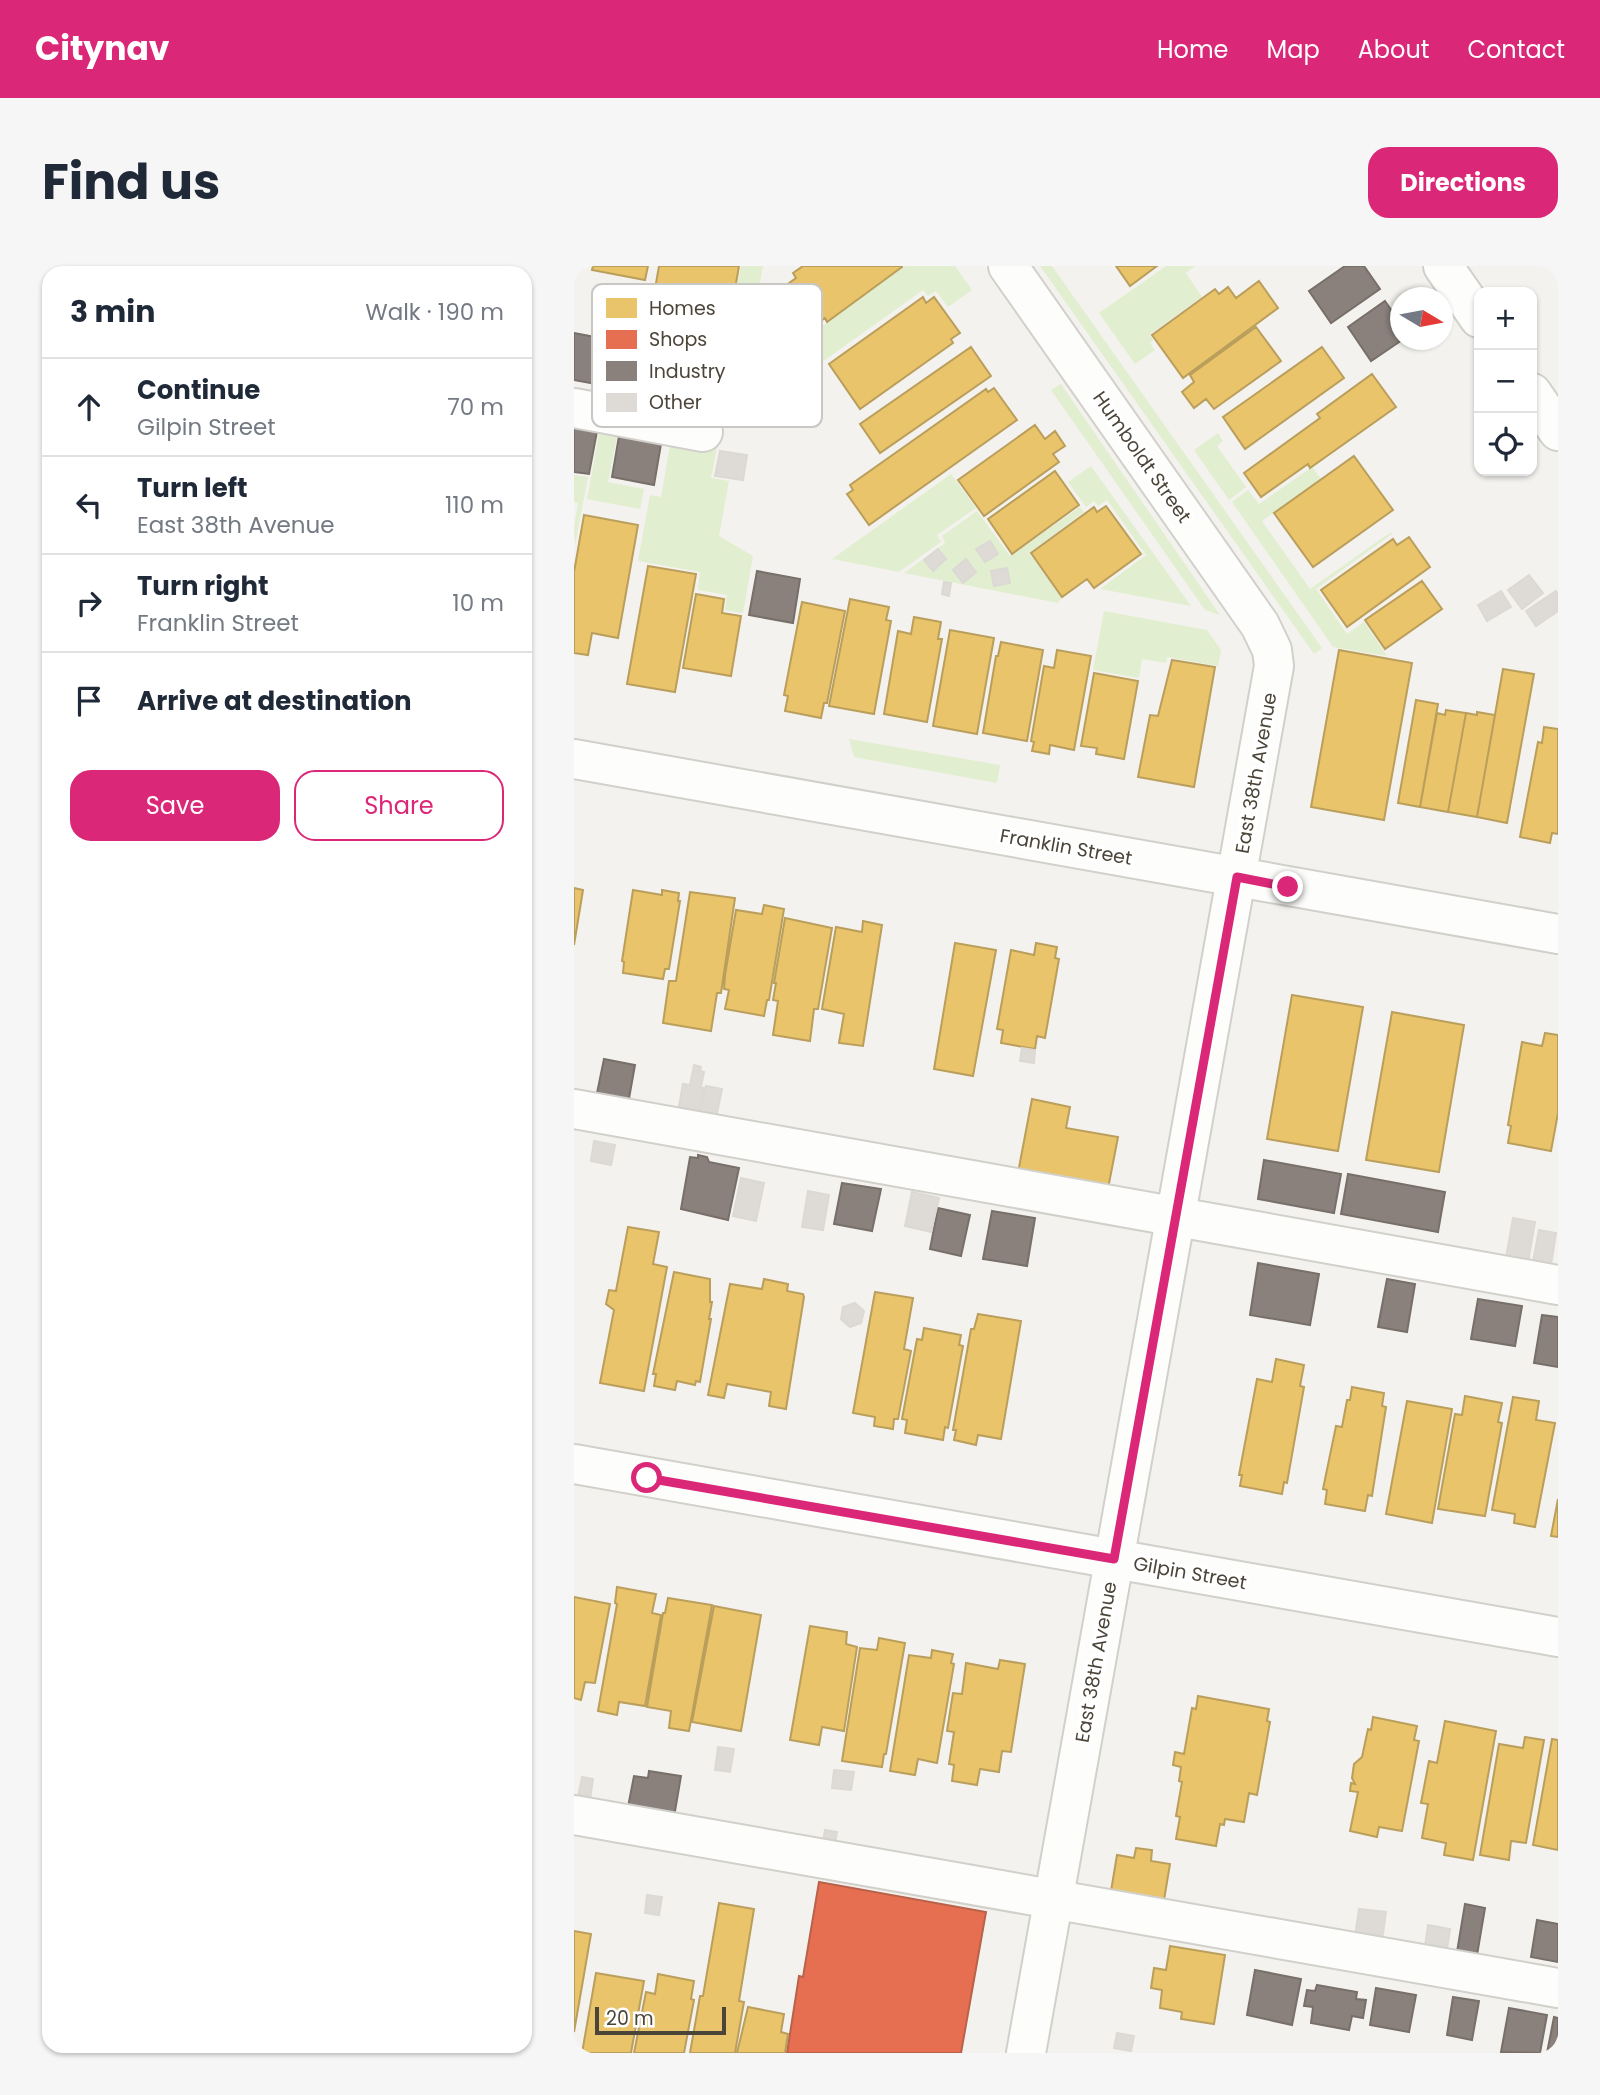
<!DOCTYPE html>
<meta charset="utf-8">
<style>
:root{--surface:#fff;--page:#f6f6f7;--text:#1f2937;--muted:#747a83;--line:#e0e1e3;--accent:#db2777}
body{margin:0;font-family:Poppins,sans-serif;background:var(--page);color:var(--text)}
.controls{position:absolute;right:21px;top:21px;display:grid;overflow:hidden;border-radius:14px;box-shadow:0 2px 5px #0004}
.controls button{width:63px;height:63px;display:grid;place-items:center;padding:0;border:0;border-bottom:2px solid var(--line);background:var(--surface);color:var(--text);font:35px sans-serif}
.compass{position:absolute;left:816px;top:21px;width:63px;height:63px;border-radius:50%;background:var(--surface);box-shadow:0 2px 5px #0004;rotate:100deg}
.scale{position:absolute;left:21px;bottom:18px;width:131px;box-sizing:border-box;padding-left:7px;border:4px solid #4b4439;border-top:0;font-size:19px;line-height:24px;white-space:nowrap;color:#4b4439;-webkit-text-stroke:5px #fff;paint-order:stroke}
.stop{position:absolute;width:21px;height:21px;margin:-16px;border:5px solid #db2777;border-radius:50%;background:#fff}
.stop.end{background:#db2777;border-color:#fff;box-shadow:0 2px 7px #0008}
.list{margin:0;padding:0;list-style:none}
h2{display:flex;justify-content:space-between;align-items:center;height:91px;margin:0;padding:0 28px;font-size:30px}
h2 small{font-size:23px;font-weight:400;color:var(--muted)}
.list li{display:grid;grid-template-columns:46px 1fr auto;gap:21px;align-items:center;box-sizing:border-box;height:98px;padding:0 28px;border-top:2px solid var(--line)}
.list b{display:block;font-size:26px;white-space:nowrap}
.list p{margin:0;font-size:23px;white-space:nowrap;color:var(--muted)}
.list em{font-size:23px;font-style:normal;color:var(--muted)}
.actions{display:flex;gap:14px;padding:21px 28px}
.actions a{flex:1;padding:16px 0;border:2px solid var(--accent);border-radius:21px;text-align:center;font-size:24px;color:var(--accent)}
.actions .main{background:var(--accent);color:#fff}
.icon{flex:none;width:38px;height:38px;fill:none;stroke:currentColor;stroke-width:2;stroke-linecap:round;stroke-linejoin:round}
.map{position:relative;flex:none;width:984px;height:1787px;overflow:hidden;border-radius:21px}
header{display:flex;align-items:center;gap:42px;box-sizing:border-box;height:98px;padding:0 35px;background:var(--accent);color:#fff}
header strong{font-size:33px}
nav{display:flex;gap:38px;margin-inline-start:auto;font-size:24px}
.intro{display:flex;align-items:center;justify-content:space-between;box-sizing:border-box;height:168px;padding:0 42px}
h1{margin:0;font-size:49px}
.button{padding:18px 32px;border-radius:21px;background:var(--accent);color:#fff;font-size:24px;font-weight:700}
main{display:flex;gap:42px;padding:0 42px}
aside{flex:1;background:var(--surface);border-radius:21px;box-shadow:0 2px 5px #0004}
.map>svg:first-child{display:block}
.green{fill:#e1eecf}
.homes{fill:#e9c46a;stroke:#ba9e5b;stroke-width:2}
.shops{fill:#e76f51;stroke:#b8624a;stroke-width:2}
.industry{fill:#8a817c;stroke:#776f68;stroke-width:2}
.building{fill:#dedbd6;stroke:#dcd9d4;stroke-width:2}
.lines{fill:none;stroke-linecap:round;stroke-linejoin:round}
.minor-casing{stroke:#d2d0cb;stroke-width:42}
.minor{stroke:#fdfdfc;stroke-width:38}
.route{stroke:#db2777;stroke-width:9}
.labels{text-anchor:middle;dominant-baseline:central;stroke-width:7;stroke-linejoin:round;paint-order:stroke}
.street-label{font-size:19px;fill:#4b4439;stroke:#fff}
.key{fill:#fff;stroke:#c9c7c4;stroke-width:2}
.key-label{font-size:19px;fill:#4b4439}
</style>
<header>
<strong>Citynav</strong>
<nav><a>Home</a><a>Map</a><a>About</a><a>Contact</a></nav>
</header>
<div class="intro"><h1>Find us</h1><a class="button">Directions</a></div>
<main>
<aside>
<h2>3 min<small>Walk · 190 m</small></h2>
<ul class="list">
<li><svg class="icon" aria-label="ahead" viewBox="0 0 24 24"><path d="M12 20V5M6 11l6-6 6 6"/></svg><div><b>Continue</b><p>Gilpin Street</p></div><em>70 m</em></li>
<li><svg class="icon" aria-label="left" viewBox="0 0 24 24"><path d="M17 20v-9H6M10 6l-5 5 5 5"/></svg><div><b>Turn left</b><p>East 38th Avenue</p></div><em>110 m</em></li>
<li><svg class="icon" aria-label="right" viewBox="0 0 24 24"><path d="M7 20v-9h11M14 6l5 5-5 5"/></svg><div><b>Turn right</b><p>Franklin Street</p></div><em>10 m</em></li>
<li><svg class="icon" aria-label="arrive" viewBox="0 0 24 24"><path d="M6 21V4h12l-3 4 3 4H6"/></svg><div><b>Arrive at destination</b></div></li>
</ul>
<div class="actions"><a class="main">Save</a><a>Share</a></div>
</aside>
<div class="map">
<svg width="984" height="1787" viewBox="0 0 984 1787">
<rect width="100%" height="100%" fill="#f4f2ee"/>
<!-- green -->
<path class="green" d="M 167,0 L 189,0 L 183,32 L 161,29 Z
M 331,0 L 381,0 L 398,24 L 374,41 L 362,25 L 354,30 L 349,24 L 157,161 L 162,123 Z
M 466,0 L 478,0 L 748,382 L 740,388 Z
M 592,0 L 621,0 L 612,7 L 628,31 L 576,68 L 579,74 L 576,77 L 581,84 L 561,98 L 525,47 Z
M 487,118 L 646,349 L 631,344 L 477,124 Z
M 644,167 L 649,175 L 643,180 L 672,221 L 655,234 L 620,184 Z
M 25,168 L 43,171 L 34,216 L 70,223 L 66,243 L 13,233 Z
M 97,173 L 143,182 L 137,212 L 155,215 L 145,270 L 179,290 L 169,347 L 151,344 L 153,329 L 124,324 L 126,306 L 64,295 L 76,229 L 87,231 Z
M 517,200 L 617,340 L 526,323 L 572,289 L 533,234 L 524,240 L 520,235 L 512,241 L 494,216 Z
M 738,201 L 747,213 L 688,255 L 736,323 L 817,266 L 818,268 L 742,323 L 773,368 L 790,356 L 813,390 L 759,381 L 658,236 L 674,224 L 685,238 Z
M 377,208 L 402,242 L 363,269 L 367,276 L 325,306 L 258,293 Z
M 0,209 L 14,211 L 1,279 L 0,262 L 4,237 L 0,236 Z
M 506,241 L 510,246 L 455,287 L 488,331 L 484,337 L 330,307 L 371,277 L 368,270 L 403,245 L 436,290 Z
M 530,345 L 633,364 L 647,384 L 644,400 L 593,391 L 592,397 L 568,393 L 565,412 L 519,404 Z
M 275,473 L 426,499 L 423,517 L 280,491 Z"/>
<!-- homes -->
<path class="homes" d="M 19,0 L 74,0 L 71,14 L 18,4 Z
M 85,0 L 165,0 L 160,29 L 104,20 L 98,50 L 77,46 Z
M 229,0 L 328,0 L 328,1 L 253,56 L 251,52 L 234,65 L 204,25 L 222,12 L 219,7 Z
M 542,0 L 583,0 L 556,20 Z
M 685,15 L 704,42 L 609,112 L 578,69 L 641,23 L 645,28 L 654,21 L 662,32 Z
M 349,31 L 352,37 L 360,31 L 386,67 L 377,73 L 379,77 L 286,143 L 255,98 Z
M 682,61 L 707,95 L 640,143 L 632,133 L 620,142 L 608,126 L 620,116 L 616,109 Z
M 397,81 L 417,110 L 306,187 L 286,158 Z
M 748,81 L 770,112 L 671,183 L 649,151 Z
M 798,108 L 822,141 L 736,202 L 734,198 L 687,231 L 670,207 L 746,152 L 743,148 Z
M 420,122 L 443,154 L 295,259 L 273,228 L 279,224 L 276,219 L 412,123 L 414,126 Z
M 461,159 L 471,173 L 481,165 L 491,180 L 479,188 L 485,196 L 410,250 L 384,214 Z
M 780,190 L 819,244 L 739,301 L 700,247 Z
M 481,205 L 505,239 L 438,288 L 414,253 Z
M 532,240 L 567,288 L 520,322 L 513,313 L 488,331 L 457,287 L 520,241 L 523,246 Z
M 10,249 L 64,259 L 44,372 L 18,367 L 14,389 L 0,387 L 0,306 Z
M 835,271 L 856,301 L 773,361 L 747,324 L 819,273 L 823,279 Z
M 74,300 L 122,308 L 101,426 L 53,418 Z
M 848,315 L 868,343 L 811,383 L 791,354 Z
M 122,328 L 150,333 L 148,347 L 167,350 L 157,410 L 109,402 Z
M 276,333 L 315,341 L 312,354 L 317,355 L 300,448 L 255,440 Z
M 228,336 L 271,345 L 253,437 L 250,437 L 247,452 L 211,445 L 214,430 L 210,429 Z
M 340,351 L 367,356 L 364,373 L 368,373 L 353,456 L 310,448 L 324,365 L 337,368 Z
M 376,364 L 420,372 L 403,468 L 359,460 Z
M 427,376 L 469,384 L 453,475 L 409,467 L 422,390 L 424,390 Z
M 483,384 L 517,390 L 500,484 L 476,479 L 475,488 L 458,485 L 460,476 L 457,475 L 470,400 L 480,402 Z
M 765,384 L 838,397 L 810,554 L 737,541 Z
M 598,394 L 641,401 L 620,521 L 564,511 L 576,449 L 584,450 Z
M 929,403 L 960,408 L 933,557 L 903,551 Z
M 520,407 L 564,415 L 550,493 L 522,488 L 523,482 L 507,480 Z
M 842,434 L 864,438 L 846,541 L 824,537 Z
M 872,444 L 892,447 L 874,546 L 846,541 L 863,447 L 871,449 Z
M 903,446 L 921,449 L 903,551 L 874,546 L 892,447 L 903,449 Z
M 970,461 L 984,463 L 984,568 L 978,567 L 976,577 L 946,571 L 964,476 L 968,477 Z
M 0,622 L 9,624 L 0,679 Z
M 59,624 L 88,629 L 88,624 L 105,627 L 104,635 L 106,635 L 95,703 L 91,703 L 89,713 L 49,707 L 50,696 L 48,695 Z
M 116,626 L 161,632 L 147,727 L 143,727 L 137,765 L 89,757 L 95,715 L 102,715 Z
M 190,639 L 210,643 L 195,734 L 193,734 L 190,750 L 151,743 L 155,724 L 150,723 L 151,709 L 162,644 L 188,648 Z
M 211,652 L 258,662 L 244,743 L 240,743 L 236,775 L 199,769 L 204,735 L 199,734 L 202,717 L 200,717 Z
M 289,655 L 308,659 L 289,780 L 265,777 L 270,748 L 248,743 L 262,661 L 288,666 Z
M 381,677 L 422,684 L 399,810 L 360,803 Z
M 462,677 L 483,681 L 481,692 L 485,693 L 471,772 L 463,770 L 461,783 L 427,777 L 429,764 L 423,763 L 437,684 L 460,689 Z
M 718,729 L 789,741 L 764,885 L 693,873 Z
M 818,746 L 890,759 L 865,906 L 792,894 Z
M 971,767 L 984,769 L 984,847 L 977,885 L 934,877 L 937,860 L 934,859 L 948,776 L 968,780 Z
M 458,833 L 496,841 L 492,862 L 544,871 L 532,933 L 443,912 Z
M 54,961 L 85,966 L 79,998 L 93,1001 L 70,1125 L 26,1117 L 40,1044 L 32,1038 L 35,1024 L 42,1025 Z
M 100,1006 L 136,1013 L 136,1036 L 138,1036 L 135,1053 L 137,1053 L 126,1116 L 122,1115 L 121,1119 L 103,1115 L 101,1124 L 80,1120 L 82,1108 L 79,1108 Z
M 190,1013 L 214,1018 L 213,1025 L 229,1028 L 230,1031 L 212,1143 L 195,1140 L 197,1126 L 153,1118 L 150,1132 L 134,1129 L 156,1018 L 188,1023 Z
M 301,1026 L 339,1032 L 330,1083 L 337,1085 L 324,1153 L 320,1153 L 319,1163 L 300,1160 L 301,1151 L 279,1147 Z
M 404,1048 L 447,1055 L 427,1173 L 404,1169 L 402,1179 L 380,1174 L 382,1164 L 379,1164 L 397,1063 L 400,1063 Z
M 350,1062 L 387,1069 L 385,1079 L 389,1080 L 374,1162 L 371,1161 L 369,1174 L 331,1167 L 333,1154 L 328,1153 L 343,1073 L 348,1074 Z
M 702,1093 L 730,1099 L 726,1120 L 730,1121 L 713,1217 L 710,1216 L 708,1228 L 666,1220 L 668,1209 L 665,1209 L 683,1113 L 698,1116 Z
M 778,1121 L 810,1127 L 808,1140 L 812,1141 L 798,1230 L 794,1229 L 791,1245 L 751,1238 L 753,1224 L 749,1223 L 762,1160 L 768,1161 L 773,1134 L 776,1134 Z
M 891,1130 L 928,1137 L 924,1156 L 928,1157 L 911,1250 L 864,1243 L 881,1148 L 888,1149 Z
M 939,1131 L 965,1135 L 962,1154 L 981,1157 L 961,1261 L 940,1257 L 941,1248 L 918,1244 Z
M 833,1135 L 878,1143 L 858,1257 L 812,1248 Z
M 984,1233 L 984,1271 L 977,1270 Z
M 43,1321 L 82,1328 L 78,1347 L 87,1349 L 71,1440 L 45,1436 L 43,1449 L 24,1445 L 43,1338 L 41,1337 Z
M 0,1331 L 36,1338 L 21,1417 L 11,1416 L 7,1434 L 0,1432 Z
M 94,1332 L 138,1339 L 115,1465 L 95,1462 L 97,1445 L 73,1441 L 89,1347 L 91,1347 Z
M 140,1340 L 187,1349 L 167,1465 L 118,1456 Z
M 236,1360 L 273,1366 L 272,1378 L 283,1381 L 270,1465 L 248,1461 L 245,1479 L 216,1474 Z
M 305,1372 L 331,1377 L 312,1488 L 310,1488 L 308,1501 L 268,1495 L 286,1382 L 303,1384 Z
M 358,1384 L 379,1388 L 377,1397 L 380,1398 L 363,1497 L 344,1493 L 341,1509 L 316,1505 L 335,1389 L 357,1392 Z
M 426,1394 L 451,1398 L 437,1486 L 428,1485 L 425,1506 L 406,1503 L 403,1519 L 378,1515 L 380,1499 L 375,1498 L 380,1466 L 373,1465 L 379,1427 L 388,1428 L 392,1397 L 424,1403 Z
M 624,1430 L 695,1443 L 693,1455 L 696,1456 L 683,1529 L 675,1527 L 670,1556 L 651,1553 L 650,1559 L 646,1558 L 642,1580 L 602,1573 L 606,1551 L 602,1550 L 608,1516 L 605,1515 L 607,1501 L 599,1499 L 601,1486 L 610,1488 L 618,1442 L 622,1443 Z
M 799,1451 L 843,1460 L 840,1474 L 845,1475 L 828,1565 L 805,1561 L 803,1571 L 776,1565 L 784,1526 L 776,1525 L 777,1517 L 781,1518 L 778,1512 L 780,1498 L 788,1491 L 794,1463 L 797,1464 Z
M 871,1455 L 922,1465 L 899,1594 L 870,1589 L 872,1577 L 848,1572 L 854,1538 L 847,1537 L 855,1495 L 863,1497 Z
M 951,1471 L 970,1474 L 952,1577 L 937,1575 L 935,1594 L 906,1589 L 925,1478 L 949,1482 Z
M 978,1473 L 984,1474 L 984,1584 L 959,1579 Z
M 562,1582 L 578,1584 L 577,1595 L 596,1598 L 588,1646 L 535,1637 L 543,1589 L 560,1592 Z
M 145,1637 L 180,1643 L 165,1735 L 170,1736 L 161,1787 L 116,1787 L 126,1730 L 129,1730 Z
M 0,1665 L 17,1668 L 0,1766 Z
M 596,1680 L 651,1689 L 640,1758 L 607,1753 L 608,1746 L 586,1742 L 588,1724 L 577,1722 L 580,1702 L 592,1704 Z
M 22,1707 L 70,1715 L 57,1787 L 8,1787 Z
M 84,1708 L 120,1715 L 117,1733 L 120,1734 L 110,1787 L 60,1787 L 72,1726 L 81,1728 Z
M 174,1741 L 210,1748 L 207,1766 L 214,1768 L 211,1787 L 163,1787 Z"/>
<!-- shops -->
<path class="shops" d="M 245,1616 L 412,1646 L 387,1787 L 213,1787 L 225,1710 L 229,1711 Z"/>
<!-- industry -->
<path class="industry" d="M 771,0 L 790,0 L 806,23 L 757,57 L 735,25 Z
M 811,35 L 827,58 L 827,74 L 828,74 L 797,95 L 774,61 Z
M 0,67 L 63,79 L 55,124 L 0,114 Z
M 0,156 L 24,160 L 15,208 L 0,206 Z
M 45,170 L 87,178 L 80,219 L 38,211 Z
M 183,305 L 226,313 L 219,357 L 175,349 Z
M 30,793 L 61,799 L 54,838 L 22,832 Z
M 124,889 L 133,891 L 135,896 L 165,902 L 154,954 L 107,943 L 116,891 L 124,892 Z
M 690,894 L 767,908 L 760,947 L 684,933 Z
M 774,908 L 871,926 L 864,966 L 767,948 Z
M 268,917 L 307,923 L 298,965 L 260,958 Z
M 364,942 L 396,949 L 387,990 L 356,983 Z
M 418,945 L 461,952 L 453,1000 L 409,993 Z
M 684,997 L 745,1008 L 736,1059 L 676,1049 Z
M 813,1013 L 841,1018 L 833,1066 L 804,1061 Z
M 904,1033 L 948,1040 L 941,1080 L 897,1073 Z
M 968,1049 L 984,1051 L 984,1101 L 960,1097 Z
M 75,1505 L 107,1510 L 100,1551 L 54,1541 L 60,1510 L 74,1512 Z
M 891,1638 L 911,1642 L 903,1689 L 883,1686 Z
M 963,1654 L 984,1658 L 984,1696 L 957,1691 Z
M 681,1704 L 727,1713 L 718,1759 L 673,1749 Z
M 743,1719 L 783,1726 L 782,1733 L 792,1734 L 789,1752 L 778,1750 L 775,1764 L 737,1757 L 739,1741 L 730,1740 L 733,1724 L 741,1725 Z
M 802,1722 L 842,1729 L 835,1766 L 796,1759 Z
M 879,1731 L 905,1735 L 898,1774 L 873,1769 Z
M 935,1742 L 973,1749 L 966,1787 L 927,1786 Z
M 980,1751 L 984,1752 L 984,1787 L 973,1787 Z"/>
<!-- building -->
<path class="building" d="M 146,185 L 173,189 L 169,214 L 141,210 Z
M 416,275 L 424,288 L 411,296 L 402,283 Z
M 364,283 L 372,293 L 359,305 L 350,294 Z
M 392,293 L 402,306 L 389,317 L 379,304 Z
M 433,302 L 436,317 L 420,320 L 417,305 Z
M 955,309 L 969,327 L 948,343 L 934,324 Z
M 370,316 L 377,317 L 375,330 L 368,328 Z
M 927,325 L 937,341 L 913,355 L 904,339 Z
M 982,325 L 984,328 L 984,345 L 962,360 L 952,345 Z
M 448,782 L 461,784 L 460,797 L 446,795 Z
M 120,799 L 127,801 L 126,805 L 130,806 L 127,821 L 130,822 L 124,854 L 103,851 L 109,818 L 116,819 Z
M 132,820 L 148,823 L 141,857 L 124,854 Z
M 20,875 L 41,879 L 37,899 L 17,895 Z
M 167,912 L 190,917 L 182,955 L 159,950 Z
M 234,925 L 255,929 L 249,964 L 228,961 Z
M 338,926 L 365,932 L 357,966 L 331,960 Z
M 939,952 L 961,956 L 954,996 L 932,992 Z
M 965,964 L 982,967 L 977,999 L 959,995 Z
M 281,1037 L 290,1045 L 287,1057 L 276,1061 L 267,1053 L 269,1041 Z
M 144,1481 L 160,1483 L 156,1506 L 141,1504 Z
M 260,1504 L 280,1506 L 277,1524 L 258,1522 Z
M 8,1511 L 19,1513 L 16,1533 L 4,1531 Z
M 251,1564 L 263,1566 L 259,1587 L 247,1585 Z
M 73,1629 L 88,1631 L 85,1649 L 71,1647 Z
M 785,1643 L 812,1646 L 807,1681 L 780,1677 Z
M 854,1659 L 876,1663 L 873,1683 L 851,1680 Z
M 543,1767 L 560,1770 L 557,1785 L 540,1782 Z"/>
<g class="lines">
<defs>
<path id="minor" d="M 434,0 L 686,359 L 698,384 L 700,400 L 452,1787
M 869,0 L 905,52
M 958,127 L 984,165
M 0,142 L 129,166
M 0,493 L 984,668
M 0,843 L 984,1019
M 0,1198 L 984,1371
M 0,1549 L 984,1722"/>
</defs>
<!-- minor casing -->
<use href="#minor" class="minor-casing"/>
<!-- minor -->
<use href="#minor" class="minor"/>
</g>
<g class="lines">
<!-- route -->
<path class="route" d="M 73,1212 L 540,1293 L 663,611 L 714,621"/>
</g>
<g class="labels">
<!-- street labels -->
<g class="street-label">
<text transform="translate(568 191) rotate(55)">Humboldt Street</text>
<text transform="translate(682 507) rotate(-80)">East 38th Avenue</text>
<text transform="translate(492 581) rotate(10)">Franklin Street</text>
<text transform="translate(616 1307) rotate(10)">Gilpin Street</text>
<text transform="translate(522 1396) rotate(-80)">East 38th Avenue</text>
</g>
</g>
<!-- legend -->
<rect x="18" y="18" width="230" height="143" rx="10" class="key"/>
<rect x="32" y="32" width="31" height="20" fill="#e9c46a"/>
<rect x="32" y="64" width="31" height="19" fill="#e76f51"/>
<rect x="32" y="95" width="31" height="20" fill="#8a817c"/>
<rect x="32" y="127" width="31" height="19" fill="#dedbd6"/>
<g class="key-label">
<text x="75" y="49">Homes</text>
<text x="75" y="80">Shops</text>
<text x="75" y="112">Industry</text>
<text x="75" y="143">Other</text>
</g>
</svg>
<div class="controls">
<button>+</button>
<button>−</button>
<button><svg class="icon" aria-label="locate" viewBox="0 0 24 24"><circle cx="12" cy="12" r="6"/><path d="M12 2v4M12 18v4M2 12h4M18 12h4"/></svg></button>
</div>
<svg class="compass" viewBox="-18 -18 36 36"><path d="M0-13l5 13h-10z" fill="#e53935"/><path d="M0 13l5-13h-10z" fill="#747a83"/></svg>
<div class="scale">20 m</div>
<div class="stop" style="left:73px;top:1212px"></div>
<div class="stop end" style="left:714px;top:621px"></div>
</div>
</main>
